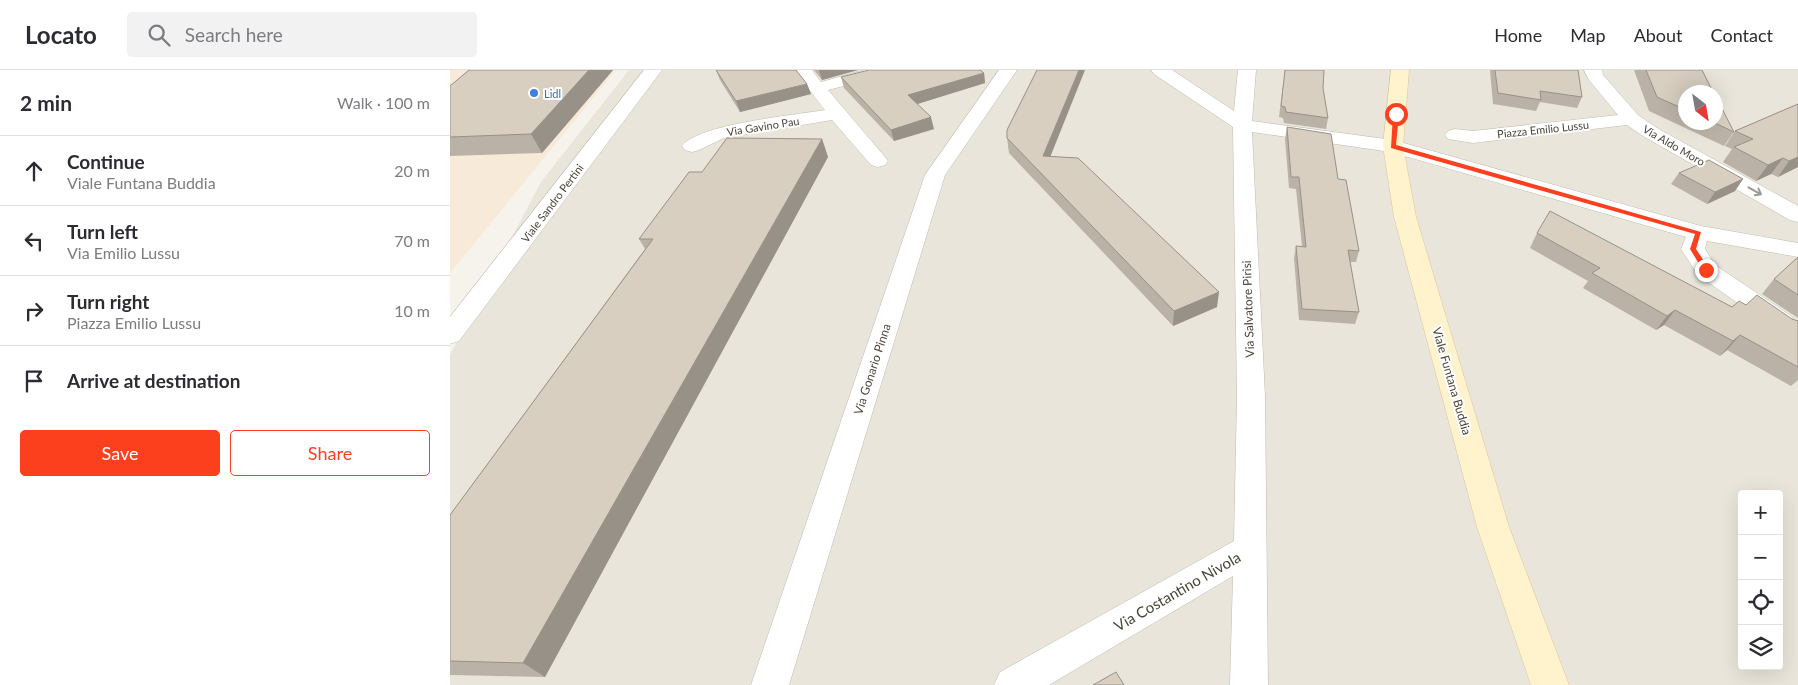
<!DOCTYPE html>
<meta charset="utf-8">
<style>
:root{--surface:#fff;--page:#f2f2f3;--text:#2b2b33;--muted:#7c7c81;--line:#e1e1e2;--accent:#fc3f1d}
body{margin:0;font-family:Lato,sans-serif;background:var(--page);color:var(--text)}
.controls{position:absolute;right:15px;bottom:15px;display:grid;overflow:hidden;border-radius:5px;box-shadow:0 5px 20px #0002}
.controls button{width:45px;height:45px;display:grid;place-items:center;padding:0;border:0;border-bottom:1px solid var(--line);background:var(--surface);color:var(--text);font:25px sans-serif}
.compass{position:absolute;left:1228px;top:15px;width:45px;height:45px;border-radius:50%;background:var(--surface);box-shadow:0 5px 20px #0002;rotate:149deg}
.stop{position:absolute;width:15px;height:15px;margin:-11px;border:4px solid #fc3f1d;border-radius:50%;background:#fff}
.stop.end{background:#fc3f1d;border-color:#fff;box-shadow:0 1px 5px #0008}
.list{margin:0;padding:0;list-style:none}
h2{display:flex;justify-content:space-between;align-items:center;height:65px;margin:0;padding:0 20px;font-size:21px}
h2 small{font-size:16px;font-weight:400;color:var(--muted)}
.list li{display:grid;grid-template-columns:32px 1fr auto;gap:15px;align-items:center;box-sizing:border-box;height:70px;padding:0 20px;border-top:1px solid var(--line)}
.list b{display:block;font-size:19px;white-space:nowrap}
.list p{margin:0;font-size:16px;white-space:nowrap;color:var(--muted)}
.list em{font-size:16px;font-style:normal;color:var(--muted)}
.actions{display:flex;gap:10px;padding:15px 20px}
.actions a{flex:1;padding:11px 0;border:1px solid var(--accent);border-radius:5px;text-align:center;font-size:18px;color:var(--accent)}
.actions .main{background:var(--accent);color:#fff}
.icon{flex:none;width:28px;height:28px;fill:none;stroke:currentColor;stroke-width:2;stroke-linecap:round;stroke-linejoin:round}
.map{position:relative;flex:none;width:1348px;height:615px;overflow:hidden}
header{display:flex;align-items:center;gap:30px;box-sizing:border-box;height:70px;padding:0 25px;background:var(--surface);border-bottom:1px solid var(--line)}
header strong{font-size:24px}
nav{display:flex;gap:28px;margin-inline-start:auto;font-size:18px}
.search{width:350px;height:45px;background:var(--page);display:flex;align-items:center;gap:12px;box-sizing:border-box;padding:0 18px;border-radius:5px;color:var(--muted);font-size:19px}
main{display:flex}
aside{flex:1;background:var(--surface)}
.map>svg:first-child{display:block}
.residential{fill:#eae5da;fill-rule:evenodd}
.commercial{fill:#f7ead8}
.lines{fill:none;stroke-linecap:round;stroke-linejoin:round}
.minor-casing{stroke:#c2bbae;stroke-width:1}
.tertiary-casing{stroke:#c2bbae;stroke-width:1}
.secondary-casing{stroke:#d6c79b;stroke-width:1}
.minor{fill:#fff;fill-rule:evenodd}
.tertiary{fill:#fff;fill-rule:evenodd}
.secondary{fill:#fff3cd;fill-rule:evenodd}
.wall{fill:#bab2a6}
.shaded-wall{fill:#979187}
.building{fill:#d8cfc1;stroke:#979187}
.oneway{stroke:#9c9892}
.route{fill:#fc3f1d}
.shop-dot{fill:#3f7fe0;stroke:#fff;stroke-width:2}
.labels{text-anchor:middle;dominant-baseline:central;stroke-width:4;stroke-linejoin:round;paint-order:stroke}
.far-shop-label{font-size:11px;fill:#366cbe;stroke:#fff;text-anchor:start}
.far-street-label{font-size:11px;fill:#4b4439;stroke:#fff}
.street-label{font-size:12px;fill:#4b4439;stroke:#fff}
.near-street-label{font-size:15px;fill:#4b4439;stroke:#fff}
</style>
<header>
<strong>Locato</strong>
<div class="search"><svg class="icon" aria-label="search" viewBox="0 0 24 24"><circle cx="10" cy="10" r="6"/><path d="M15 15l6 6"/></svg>Search here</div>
<nav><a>Home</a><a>Map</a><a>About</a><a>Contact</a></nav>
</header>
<main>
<aside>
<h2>2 min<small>Walk · 100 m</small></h2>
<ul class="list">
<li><svg class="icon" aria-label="ahead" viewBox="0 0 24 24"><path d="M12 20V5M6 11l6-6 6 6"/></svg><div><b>Continue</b><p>Viale Funtana Buddia</p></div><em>20 m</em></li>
<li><svg class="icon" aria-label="left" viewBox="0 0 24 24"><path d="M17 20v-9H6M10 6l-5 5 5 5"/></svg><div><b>Turn left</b><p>Via Emilio Lussu</p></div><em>70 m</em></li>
<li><svg class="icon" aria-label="right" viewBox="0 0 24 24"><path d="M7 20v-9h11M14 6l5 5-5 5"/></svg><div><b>Turn right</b><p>Piazza Emilio Lussu</p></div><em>10 m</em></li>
<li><svg class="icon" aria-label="arrive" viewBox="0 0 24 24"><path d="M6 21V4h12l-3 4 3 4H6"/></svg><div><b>Arrive at destination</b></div></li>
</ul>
<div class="actions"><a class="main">Save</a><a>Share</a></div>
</aside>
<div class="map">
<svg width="1348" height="615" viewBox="0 0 1348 615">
<rect width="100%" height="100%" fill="#f6f3ec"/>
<!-- residential -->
<path class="residential" d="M 179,0 L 1348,0 L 1348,615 L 0,615 L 0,285 L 91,112 ZM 1236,22 L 1266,22 L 1266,52 L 1236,52 ZM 1292,424 L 1329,424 L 1329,596 L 1292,596 Z"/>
<!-- commercial -->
<path class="commercial" d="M 0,0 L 166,0 L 0,203 Z"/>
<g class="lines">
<defs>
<path id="minor" d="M 344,0 L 362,0 L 371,12 L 415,0 L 444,0 L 441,4 L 378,20 L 435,87 L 438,91 L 435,95 L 428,97 L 421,95 L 382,50 L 274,68 L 249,80 L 242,82 L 235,80 L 232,76 C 248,54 346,45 375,40 Z
M 549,0 L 567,0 L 495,105 L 339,615 L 301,615 L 475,105 Z
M 701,0 L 722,0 L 784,41 L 788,0 L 806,0 L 802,51 L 943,70 L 1251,156 L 1348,173 L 1348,187 L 1257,171 L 1255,179 L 1265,195 L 1341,246 L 1345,252 L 1341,258 L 1332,261 L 1323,258 L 1248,205 L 1231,179 L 1236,167 L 941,82 L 802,62 L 815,326 L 818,615 L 780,615 L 783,506 L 599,615 L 544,615 L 550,602 L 784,471 L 787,326 L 783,57 L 704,4 Z
M 1134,0 L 1152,0 L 1153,5 L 1188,45 L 1207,58 L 1348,136 L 1348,152 L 1340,150 L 1193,66 L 1177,55 L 1023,73 L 998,69 L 995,65 L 998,61 L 1005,59 L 1023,61 L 1168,45 L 1139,10 Z"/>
<path id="tertiary" d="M 194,0 L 212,0 L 9,271 L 0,274 L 0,247 Z"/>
<path id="secondary" d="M 941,0 L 959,0 L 953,76 L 966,147 L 1059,457 L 1119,615 L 1081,615 L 1027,457 L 944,147 L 933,76 Z"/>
</defs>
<!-- minor casing -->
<use href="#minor" class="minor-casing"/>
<!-- tertiary casing -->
<use href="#tertiary" class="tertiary-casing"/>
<!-- secondary casing -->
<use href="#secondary" class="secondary-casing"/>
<!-- minor -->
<use href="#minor" class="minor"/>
<!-- tertiary -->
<use href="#tertiary" class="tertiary"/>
<!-- secondary -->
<use href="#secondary" class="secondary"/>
</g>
<!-- wall -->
<path class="wall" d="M 19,0 L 163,0 L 92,83 L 0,86 L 0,16 Z
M 266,0 L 357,14 L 361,24 L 290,42 L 270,10 Z
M 364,0 L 408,0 L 372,10 Z
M 835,0 L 874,0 L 873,18 L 878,48 L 876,59 L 834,53 L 833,48 L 829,47 Z
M 1040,0 L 1128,0 L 1132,27 L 1127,38 L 1090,32 L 1086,41 L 1043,34 Z
M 1184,0 L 1252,0 L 1236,22 L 1236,52 L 1266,52 L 1284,62 L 1274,76 L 1199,41 Z
M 534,3 L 535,13 L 467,34 L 484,59 L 444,71 L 394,18 L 391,7 Z
M 1348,34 L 1348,97 L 1328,107 L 1321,104 L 1306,111 L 1273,92 L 1282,79 L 1275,76 L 1285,61 Z
M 837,57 L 888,109 L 909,181 L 906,192 L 900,192 L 909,242 L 905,254 L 849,250 L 844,188 L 846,176 L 852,176 L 846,119 L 839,118 L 835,69 Z
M 557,68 L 600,86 L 767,237 L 723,256 L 559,83 Z
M 372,69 L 378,87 L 95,607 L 0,605 L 0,445 L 195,179 L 189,169 L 252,102 Z
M 1229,103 L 1293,109 L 1285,121 L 1257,134 L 1221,114 Z
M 1087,163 L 1282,237 L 1296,235 L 1348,251 L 1348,310 L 1341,316 L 1277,280 L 1270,286 L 1214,255 L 1206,260 L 1133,218 L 1138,211 L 1080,178 Z
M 1348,187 L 1348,248 L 1312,224 L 1324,209 Z"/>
<!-- shaded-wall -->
<path class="shaded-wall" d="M 139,0 L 163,0 L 92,83 L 81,64 Z
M 369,0 L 408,0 L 372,10 Z
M 629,0 L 635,0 L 595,100 L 593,86 Z
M 534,3 L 535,13 L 461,36 L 458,25 Z
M 357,14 L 361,24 L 290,42 L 286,31 Z
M 481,47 L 484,59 L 444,71 L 441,60 Z
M 372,69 L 378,87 L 95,607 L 73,593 Z
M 1348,87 L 1348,97 L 1328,107 L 1339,91 Z
M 1333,88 L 1321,104 L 1306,111 L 1318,95 Z
M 1293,109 L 1285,121 L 1257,134 L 1265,122 Z
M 769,222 L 767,237 L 723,256 L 724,241 Z
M 1225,240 L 1214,255 L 1206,260 L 1217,246 Z
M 1290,265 L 1277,280 L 1270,286 L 1283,271 Z"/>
<!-- building -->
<path class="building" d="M 19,0 L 139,0 L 81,64 L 0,67 L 0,16 Z
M 266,0 L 346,0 L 357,14 L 286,31 Z
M 419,0 L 530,0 L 534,3 L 458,25 L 481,47 L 441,60 L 391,7 Z
M 587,0 L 629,0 L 593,86 L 628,88 L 769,222 L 724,241 L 557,68 L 557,60 Z
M 835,0 L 874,0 L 873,18 L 878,48 L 836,42 L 835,37 L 831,36 Z
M 1045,0 L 1128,0 L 1132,27 L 1090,21 L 1091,30 L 1048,23 Z
M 1196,0 L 1252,0 L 1263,22 L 1236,22 L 1236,40 L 1207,27 Z
M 1266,27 L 1284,62 L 1263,52 L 1266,52 Z
M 1348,34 L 1348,87 L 1339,91 L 1333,88 L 1318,95 L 1284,77 L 1303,69 L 1285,61 Z
M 837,57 L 881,64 L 888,109 L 896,110 L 909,181 L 898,180 L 909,242 L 852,239 L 846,176 L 856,177 L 849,107 L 841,107 Z
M 277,68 L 372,69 L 73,593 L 0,591 L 0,445 L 203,169 L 189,169 L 239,102 L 252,102 Z
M 1259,90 L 1293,109 L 1265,122 L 1229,103 Z
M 1100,141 L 1282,237 L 1289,231 L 1296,235 L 1307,225 L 1342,249 L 1348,251 L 1348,297 L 1290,265 L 1283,271 L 1225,240 L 1217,246 L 1142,203 L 1150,198 L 1087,163 Z
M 1348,187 L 1348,225 L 1324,209 Z
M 666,602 L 674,615 L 643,615 Z"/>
<!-- one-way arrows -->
<defs><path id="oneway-shaft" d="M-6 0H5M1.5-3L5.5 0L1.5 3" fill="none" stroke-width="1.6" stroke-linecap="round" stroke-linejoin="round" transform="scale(1.25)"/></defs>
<use class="oneway" href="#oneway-shaft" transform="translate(1305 121) rotate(29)"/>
<!-- route -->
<path class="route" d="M 946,42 L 949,44 L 946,75 L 1251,162 L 1246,179 L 1260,200 L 1254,202 L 1240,179 L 1245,164 L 941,78 L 943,44 Z"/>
<!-- markers -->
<circle class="shop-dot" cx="84" cy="23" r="5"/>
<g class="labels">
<!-- far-shop labels -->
<g class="far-shop-label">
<text x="94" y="23">Lidl</text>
</g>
<!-- far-street labels -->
<g class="far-street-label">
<text transform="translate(313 56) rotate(-9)">Via Gavino Pau</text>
<text transform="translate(1093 59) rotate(-6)">Piazza Emilio Lussu</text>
<text transform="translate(1224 75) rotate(30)">Via Aldo Moro</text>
<text transform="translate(102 133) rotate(-53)">Viale Sandro Pertini</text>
</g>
<!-- street labels -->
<g class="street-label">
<text transform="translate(798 239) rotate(-92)">Via Salvatore Pirisi</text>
<text transform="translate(422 299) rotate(-72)">Via Gonario Pinna</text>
<text transform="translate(1002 311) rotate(74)">Viale Funtana Buddia</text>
</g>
<!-- near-street labels -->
<g class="near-street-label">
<text transform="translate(727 521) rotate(-30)">Via Costantino Nivola</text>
</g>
</g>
</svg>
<div class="controls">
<button>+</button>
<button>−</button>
<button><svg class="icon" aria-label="locate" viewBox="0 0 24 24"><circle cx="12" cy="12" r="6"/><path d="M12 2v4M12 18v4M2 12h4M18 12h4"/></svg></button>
<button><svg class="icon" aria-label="layers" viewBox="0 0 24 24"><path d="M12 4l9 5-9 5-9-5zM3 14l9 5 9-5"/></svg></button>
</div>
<svg class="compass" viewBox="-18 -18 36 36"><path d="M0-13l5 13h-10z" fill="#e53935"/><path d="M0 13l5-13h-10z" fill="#7c7c81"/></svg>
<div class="stop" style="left:946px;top:44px"></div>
<div class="stop end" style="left:1256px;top:200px"></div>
</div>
</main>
